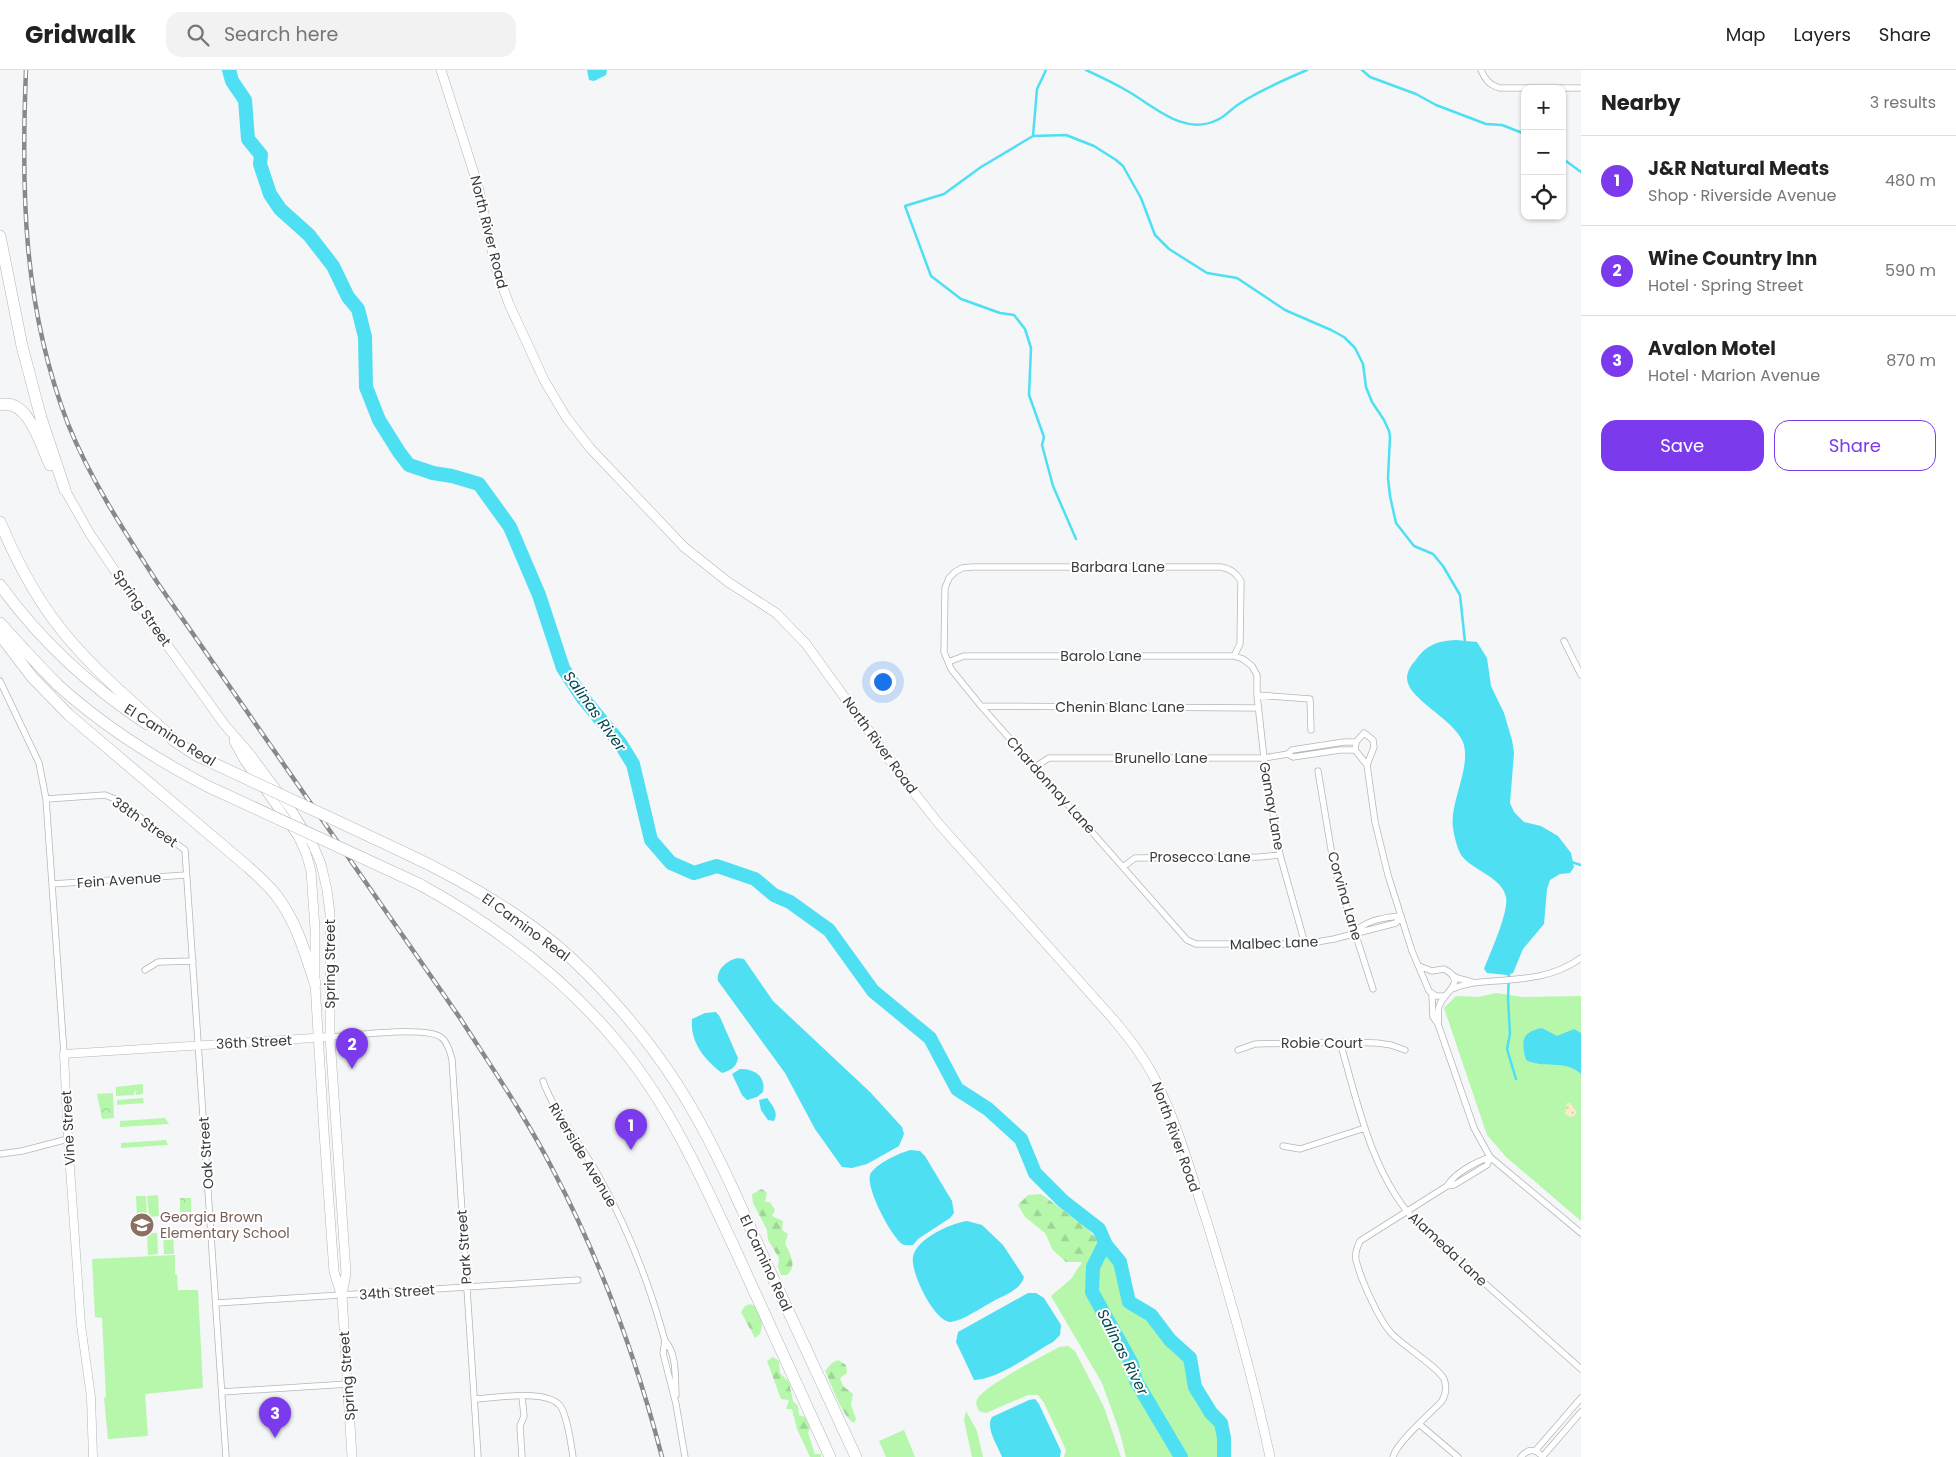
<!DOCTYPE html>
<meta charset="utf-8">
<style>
:root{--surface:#fff;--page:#f2f2f2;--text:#222;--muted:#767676;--line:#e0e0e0;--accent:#7c3aed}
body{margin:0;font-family:Poppins,sans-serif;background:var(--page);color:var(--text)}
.controls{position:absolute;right:15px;top:15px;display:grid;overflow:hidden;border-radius:10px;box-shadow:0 1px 4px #0004}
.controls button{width:45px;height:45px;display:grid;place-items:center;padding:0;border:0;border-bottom:1px solid var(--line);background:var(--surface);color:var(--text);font:25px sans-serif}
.you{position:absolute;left:882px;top:611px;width:18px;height:18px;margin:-12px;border:4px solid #fff;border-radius:50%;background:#1a73e8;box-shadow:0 0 0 8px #1a73e833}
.badge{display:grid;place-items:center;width:32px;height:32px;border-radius:50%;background:var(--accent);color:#fff;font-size:16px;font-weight:700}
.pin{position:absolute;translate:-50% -41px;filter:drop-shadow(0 1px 2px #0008)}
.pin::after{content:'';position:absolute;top:26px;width:18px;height:15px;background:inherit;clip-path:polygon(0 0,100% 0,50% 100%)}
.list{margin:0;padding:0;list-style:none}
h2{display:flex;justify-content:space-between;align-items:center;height:65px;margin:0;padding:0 20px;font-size:21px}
h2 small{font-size:16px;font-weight:400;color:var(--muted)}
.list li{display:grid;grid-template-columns:32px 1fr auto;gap:15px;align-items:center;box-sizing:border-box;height:90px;padding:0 20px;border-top:1px solid var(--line)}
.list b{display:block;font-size:19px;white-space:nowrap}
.list p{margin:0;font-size:16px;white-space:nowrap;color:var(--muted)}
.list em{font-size:16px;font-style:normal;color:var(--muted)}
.actions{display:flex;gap:10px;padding:15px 20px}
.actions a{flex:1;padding:11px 0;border:1px solid var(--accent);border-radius:15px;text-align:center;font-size:18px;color:var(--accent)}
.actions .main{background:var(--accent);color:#fff}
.icon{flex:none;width:28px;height:28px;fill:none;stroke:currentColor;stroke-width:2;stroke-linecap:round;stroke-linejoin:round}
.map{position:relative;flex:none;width:1581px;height:1387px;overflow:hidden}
header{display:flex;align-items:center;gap:30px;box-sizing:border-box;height:70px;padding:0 25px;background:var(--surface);border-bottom:1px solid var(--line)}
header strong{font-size:24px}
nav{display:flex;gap:28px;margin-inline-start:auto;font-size:18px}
.search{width:350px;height:45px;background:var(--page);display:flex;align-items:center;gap:12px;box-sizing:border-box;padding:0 18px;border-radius:15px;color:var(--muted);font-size:19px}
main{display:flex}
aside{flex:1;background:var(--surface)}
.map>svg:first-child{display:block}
.grass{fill:#b6f7ac}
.forest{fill:url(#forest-firs)}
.sand{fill:url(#sand-dots)}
.park{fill:url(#park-crowns)}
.water{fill:#4edff2}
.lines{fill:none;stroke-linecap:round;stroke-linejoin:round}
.stream{stroke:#4edff2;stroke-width:2.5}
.river{stroke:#4edff2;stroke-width:14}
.minor-casing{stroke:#b4b6b8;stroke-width:7}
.tertiary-casing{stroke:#b4b6b8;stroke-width:9}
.secondary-casing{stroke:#b4b6b8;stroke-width:10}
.motorway-casing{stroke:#b4b6b8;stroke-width:12}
.minor{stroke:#fff;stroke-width:5.5}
.tertiary{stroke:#fff;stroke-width:8}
.secondary{stroke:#fff;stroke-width:9}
.motorway{stroke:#fff;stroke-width:11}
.rail-casing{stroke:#88898b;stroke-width:4.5}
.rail{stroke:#fff;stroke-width:2.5;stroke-dasharray:8;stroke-linecap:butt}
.motorway-bridge-casing{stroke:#b4b6b8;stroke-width:12;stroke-linecap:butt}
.motorway-bridge{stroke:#fff;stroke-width:11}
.labels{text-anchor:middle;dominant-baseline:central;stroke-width:4;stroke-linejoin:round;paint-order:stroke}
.street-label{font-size:14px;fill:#3a3b3c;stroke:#fff}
.education-label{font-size:14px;fill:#785e54;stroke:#fff;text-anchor:start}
.water-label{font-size:15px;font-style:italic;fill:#03474f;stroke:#fff}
</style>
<header>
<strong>Gridwalk</strong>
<div class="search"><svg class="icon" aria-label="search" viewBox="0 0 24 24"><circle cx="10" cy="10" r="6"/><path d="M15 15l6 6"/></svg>Search here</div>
<nav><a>Map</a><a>Layers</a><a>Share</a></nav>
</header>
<main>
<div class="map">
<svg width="1581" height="1387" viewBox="0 0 1581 1387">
<defs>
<pattern id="forest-firs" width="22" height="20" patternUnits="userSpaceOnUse" patternTransform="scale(1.25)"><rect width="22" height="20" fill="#b6f7ac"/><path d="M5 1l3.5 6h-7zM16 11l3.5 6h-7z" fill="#9dd595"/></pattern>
<pattern id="sand-dots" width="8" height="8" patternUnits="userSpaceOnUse" patternTransform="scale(1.25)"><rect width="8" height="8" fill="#f6ecc7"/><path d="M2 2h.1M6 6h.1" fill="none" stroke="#d4cbac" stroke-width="1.8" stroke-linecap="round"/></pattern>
<pattern id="park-crowns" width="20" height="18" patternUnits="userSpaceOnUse" patternTransform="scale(1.25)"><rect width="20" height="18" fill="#b6f7ac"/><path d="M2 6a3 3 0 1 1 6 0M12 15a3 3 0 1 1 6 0" fill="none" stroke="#9dd595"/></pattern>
</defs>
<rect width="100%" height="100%" fill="#f4f6f8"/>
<!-- grass -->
<path class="grass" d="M 1496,923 L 1522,927 L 1581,926 L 1581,1151 L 1506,1087 L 1487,1065 L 1444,938 L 1456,926 L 1478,927 Z
M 143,1014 L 143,1024 L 136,1025 L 135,1019 L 134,1025 L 116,1026 L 116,1017 Z
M 143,1028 L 144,1033 L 117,1035 L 117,1030 Z
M 165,1048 L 169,1054 L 120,1057 L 120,1051 Z
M 166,1070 L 168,1075 L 121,1078 L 121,1073 Z
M 158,1125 L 159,1146 L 149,1147 L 147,1126 Z
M 136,1126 L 146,1126 L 147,1147 L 137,1147 Z
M 163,1162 L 173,1162 L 174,1184 L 164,1184 Z
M 147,1163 L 157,1163 L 158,1184 L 148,1185 Z
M 1097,1170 L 1117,1194 L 1128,1235 L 1148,1248 L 1169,1276 L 1187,1292 L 1196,1323 L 1208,1344 L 1216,1353 L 1221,1365 L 1221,1387 L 1126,1387 L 1119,1360 L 1102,1313 L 1051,1226 L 1071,1209 Z
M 175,1185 L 175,1204 L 177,1205 L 178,1220 L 198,1220 L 203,1318 L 145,1324 L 148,1366 L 108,1369 L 104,1328 L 106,1327 L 102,1248 L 95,1247 L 92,1189 Z
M 1068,1276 L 1075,1281 L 1104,1337 L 1121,1387 L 1064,1387 L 1066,1380 L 1044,1333 L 1038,1325 L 1028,1325 L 986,1343 L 979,1341 C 977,1337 975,1334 977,1330 C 981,1317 1045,1285 1059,1277 Z
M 966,1341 L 977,1361 L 983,1387 L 972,1387 L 964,1350 Z
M 904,1360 L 915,1387 L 886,1387 L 879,1371 Z"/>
<!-- forest -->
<path class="forest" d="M 762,1119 L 767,1123 L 765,1132 L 770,1132 L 775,1140 L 772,1146 L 783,1151 L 782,1160 L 788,1164 L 785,1173 C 790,1185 798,1195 787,1205 L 781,1205 L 778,1197 L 779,1188 L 768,1170 L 767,1160 L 753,1133 L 752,1124 Z
M 1041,1124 L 1087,1158 L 1097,1170 L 1083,1192 L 1066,1192 L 1053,1180 L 1045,1163 L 1025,1147 L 1018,1135 L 1028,1125 Z
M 750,1234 L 760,1238 L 762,1256 L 760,1264 L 755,1268 L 741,1242 L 745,1236 Z
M 773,1287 L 779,1291 L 780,1303 L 789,1312 L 793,1331 L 798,1336 L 799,1345 L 805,1347 L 810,1357 L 808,1363 L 815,1384 L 821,1384 L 821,1387 L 810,1387 L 797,1359 L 792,1339 L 786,1339 L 789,1330 L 781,1329 L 767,1291 Z
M 838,1290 L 846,1295 L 847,1303 L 840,1308 L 843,1316 L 853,1324 L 851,1335 L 856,1349 L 854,1353 C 842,1347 832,1315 825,1301 L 832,1293 Z"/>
<!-- sand -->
<path class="sand" d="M 1567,1033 L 1570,1033 L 1577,1042 L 1574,1046 L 1570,1047 L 1565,1044 Z"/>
<!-- park -->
<path class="park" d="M 113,1023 L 114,1048 L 102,1049 L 97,1024 Z
M 180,1128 L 191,1128 L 191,1142 L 180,1142 Z"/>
<!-- water -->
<path class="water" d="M 587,0 L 607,0 L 606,5 L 594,11 L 589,10 Z
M 1456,570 L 1477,572 L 1487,588 L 1491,616 L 1504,643 L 1512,670 L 1514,683 L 1510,733 L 1514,742 L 1524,752 L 1541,756 L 1558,766 L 1571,783 L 1574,797 L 1570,803 L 1560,804 L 1550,810 L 1547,819 L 1544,854 L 1523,879 L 1513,903 L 1507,905 L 1487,903 L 1484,899 C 1490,883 1509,842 1506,827 C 1502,806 1468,799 1460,783 C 1457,777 1454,765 1453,758 C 1449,733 1472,697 1463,672 C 1453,648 1407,629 1407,608 C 1407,602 1411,595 1415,591 C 1426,575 1437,571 1456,570 Z
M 738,888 L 744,889 L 773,931 L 870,1022 L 902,1057 L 904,1064 L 899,1076 L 867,1094 L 852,1098 L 842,1097 L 815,1059 L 785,1003 L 718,911 C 716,900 727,890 738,888 Z
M 716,942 L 720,947 L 738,988 C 736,998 731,1000 722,1003 C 705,990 690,973 692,949 L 705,943 Z
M 1542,958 L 1557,966 L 1574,959 L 1581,963 L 1581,1004 C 1566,989 1543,999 1526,990 C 1521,972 1521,962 1542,958 Z
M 740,999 C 755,999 766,1006 763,1022 L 757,1027 L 747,1030 L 742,1025 L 732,1004 Z
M 767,1028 C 772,1035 779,1042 774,1051 L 768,1050 L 761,1040 L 759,1030 Z
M 911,1080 L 920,1081 L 925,1086 L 952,1131 L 954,1143 L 950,1148 L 918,1169 L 913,1175 C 909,1175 906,1176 902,1174 C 891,1166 866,1119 870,1105 C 873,1095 901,1082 911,1080 Z
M 967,1151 L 982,1155 L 1003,1175 L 1024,1207 C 1020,1221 1004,1225 992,1232 C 980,1238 964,1250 951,1252 C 935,1253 910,1202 913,1187 C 916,1169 951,1153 967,1151 Z
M 1028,1223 L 1036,1223 L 1044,1228 L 1061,1255 L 1060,1265 L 1053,1272 C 1031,1284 999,1309 974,1310 L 956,1272 L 958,1262 Z
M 1035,1329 L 1039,1334 L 1061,1381 L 1060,1387 L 1002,1387 C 998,1376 985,1358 992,1347 L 1029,1330 Z"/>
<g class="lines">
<!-- stream -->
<path class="stream" d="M 1086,0 C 1099,6 1112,12 1124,19 C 1152,34 1183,67 1217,50 C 1225,47 1231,39 1239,34 C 1260,20 1284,10 1307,0
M 1362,0 L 1370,7 L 1416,24 L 1436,35 L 1486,54 L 1502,55 L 1525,64
M 1033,66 L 1037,19 L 1046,0
M 1562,88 L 1581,102
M 1076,469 L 1053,416 L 1042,375 L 1044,367 L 1029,325 L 1031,278 L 1025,259 L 1014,245 L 1000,243 L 961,229 L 931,206 L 905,136 L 944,124 L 981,97 L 1033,66 L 1066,65 L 1094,76 L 1116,90 L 1123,96 L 1141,128 L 1155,165 L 1169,179 L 1207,203 L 1237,208 L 1285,240 L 1331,260 L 1344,267 L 1355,278 L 1363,294 L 1366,317 L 1372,332 L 1384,350 L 1389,361 L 1390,367 L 1388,408 L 1390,426 L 1396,453 L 1414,476 L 1433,484 L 1443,496 L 1460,525 L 1465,572
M 1571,792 L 1581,795
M 1509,901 L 1508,928 L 1510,964 L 1507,979 L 1516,1009"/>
<!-- river -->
<path class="river" d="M 229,0 L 232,11 L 245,30 L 248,69 L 261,85 L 260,94 L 270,124 L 280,139 L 309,165 L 333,196 L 348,227 L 358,239 L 365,267 L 366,317 L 379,350 L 399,382 L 409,395 L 433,403 L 452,406 L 479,414 L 510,457 L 539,525 L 563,598 L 582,627 L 620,673 L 633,694 L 651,770 L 671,793 L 694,803 L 717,796 L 755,809 L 774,825 L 790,832 L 829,860 L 873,921 L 930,968 L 957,1019 L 988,1039 L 1021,1069 L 1035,1103 L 1063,1131 L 1099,1159 L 1106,1175 L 1120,1192 L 1129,1232 L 1151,1245 L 1170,1270 L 1190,1288 L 1195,1317 L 1211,1343 L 1221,1353 L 1224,1368 L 1224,1387
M 1105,1173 L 1093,1197 L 1092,1222 L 1132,1294 L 1136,1311 L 1181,1387"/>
<defs>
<path id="minor" d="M 1481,0 C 1485,9 1489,15 1500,18 L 1581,18
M 1564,571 L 1581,605
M 1234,586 L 1240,574 L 1241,511 C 1236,503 1231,499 1221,497 L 972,497 L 962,498 L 955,502 L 949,508 L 945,518 L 944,582 L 951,599 L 981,636 L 1187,870 L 1196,874 L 1305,874 L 1334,869 L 1396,853 L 1401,846
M 948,592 L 964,586 L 1234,586 L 1243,589 L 1252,596 L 1257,605 L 1257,625 L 1264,688 L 1280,785 L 1305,874
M 0,611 L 39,693 L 46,729 L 64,984
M 1257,625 L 1310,629 L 1311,660
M 981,636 L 1258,638
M 1288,684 L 1293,687 L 1340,680 L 1355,680
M 1367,695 L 1374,677 L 1373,670 L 1364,663 L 1356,672 L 1355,680 L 1367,695 L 1375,752 L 1388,805 L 1412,881 L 1429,921 L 1436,926 L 1445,926
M 1035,697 L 1049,688 L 1264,688 L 1288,684 L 1292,680 L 1344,672 L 1356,672
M 1318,701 L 1334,797 L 1373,919
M 46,729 L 105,725 L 115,729 L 185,780 L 226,1387
M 1123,797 L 1135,788 L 1259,787 L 1280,785
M 52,814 L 186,805
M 1355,862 C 1366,850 1385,847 1401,846
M 1419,896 L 1432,901 L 1444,899 C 1468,911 1444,923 1440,934 C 1437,940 1439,948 1438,954
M 145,900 L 158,892 L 193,891
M 1451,904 L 1457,908 L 1472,912
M 1452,919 C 1466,913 1480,912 1495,911 C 1525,909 1555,907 1581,888
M 1432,925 L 1433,947 L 1438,954 L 1474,1058 L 1490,1087 L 1581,1163
M 330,967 C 351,966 428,955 442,968 C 448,973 450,982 452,989 L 478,1387
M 1340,972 C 1358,1034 1371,1103 1416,1152 L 1581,1299
M 1238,980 L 1255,974 L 1340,972 L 1377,973 L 1391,975 L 1405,980
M 543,1011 C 555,1044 579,1072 597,1103 C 627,1156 649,1212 665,1271 L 663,1283 L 676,1334 L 685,1387
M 1283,1076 L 1300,1079 L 1365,1058
M 0,1084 L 22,1081 L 68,1069
M 1447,1116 L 1454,1115 L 1487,1095 L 1490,1087
M 216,1233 L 578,1210
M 665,1271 C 677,1283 675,1308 676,1325
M 222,1322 L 348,1314
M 475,1329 C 496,1328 549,1318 561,1337 C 568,1349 571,1374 573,1387
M 1419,1354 L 1458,1387
M 1536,1380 L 1581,1328
M 1543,1386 L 1581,1342
M 522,1387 L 520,1356 L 524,1346 L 522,1326
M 1393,1387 C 1396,1373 1431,1343 1442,1331 C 1446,1324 1447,1317 1444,1309 C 1437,1296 1403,1276 1391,1263 C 1378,1248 1361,1210 1356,1190 C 1355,1182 1357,1178 1360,1171 L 1447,1116 C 1455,1103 1475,1092 1490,1087
M 1521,1387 C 1528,1378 1536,1379 1543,1387"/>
<path id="tertiary" d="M 93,1387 L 91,1327 L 81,1255 L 68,1069 L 64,984 L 330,967"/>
<path id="secondary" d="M 441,0 L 478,116 L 496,198 L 509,234 L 544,310 L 566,347 L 590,378 L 684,477 L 728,512 L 776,543 L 806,574 L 905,711 L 939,754 L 1114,950 C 1129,968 1144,987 1155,1009 C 1178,1054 1191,1104 1207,1152 C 1231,1230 1253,1307 1270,1387
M 65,420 L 90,464 L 134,529 L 224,654 L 250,684 L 292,741 L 313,775 L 321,794 L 327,820 L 330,843 L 330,967 L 346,1203 L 342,1225 L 352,1387
M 234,671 L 245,691 L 298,766 L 306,783 L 311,801 L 315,859 L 315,913 L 324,1062 L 334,1202 L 341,1224"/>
<path id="motorway" d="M 0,166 L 22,276 L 41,348 L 65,420
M 0,335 C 28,327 41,376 50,395
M 0,452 C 14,485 30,517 51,546 C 86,595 134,633 178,673
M 0,515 C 39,569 91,617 147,654
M 0,553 C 19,574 38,595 58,615 C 103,656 154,688 207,716
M 0,565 L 32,607 L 69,645 L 248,797 C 258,806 268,815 276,825 C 296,851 305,882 315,913
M 173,670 L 196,685
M 401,781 C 455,806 508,836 555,874 C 598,910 648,968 678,1016 C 714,1072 740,1135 767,1195 C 797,1259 827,1323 856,1387
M 419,814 C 496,856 566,909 621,977 C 670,1037 702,1108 734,1177 C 766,1247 798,1317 830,1387"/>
</defs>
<!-- minor casing -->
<use href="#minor" class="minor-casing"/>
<!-- tertiary casing -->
<use href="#tertiary" class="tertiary-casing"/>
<!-- secondary casing -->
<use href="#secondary" class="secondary-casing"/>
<!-- motorway casing -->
<use href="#motorway" class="motorway-casing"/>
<!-- minor -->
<use href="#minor" class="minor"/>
<!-- tertiary -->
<use href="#tertiary" class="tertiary"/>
<!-- secondary -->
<use href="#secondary" class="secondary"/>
<!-- motorway -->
<use href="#motorway" class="motorway"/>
<defs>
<path id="rail" d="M 26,0 C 21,123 23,237 68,354 C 91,411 126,464 159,515 L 460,948 C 492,998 526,1047 553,1100 C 601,1191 636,1287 662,1387"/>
</defs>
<!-- rail casing -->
<use href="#rail" class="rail-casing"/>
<!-- rail -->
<use href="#rail" class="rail"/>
<defs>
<path id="motorway-bridge" d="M 196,685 L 401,781
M 207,716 L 419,814"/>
</defs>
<!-- motorway-bridge casing -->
<use href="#motorway-bridge" class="motorway-bridge-casing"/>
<!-- motorway-bridge -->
<use href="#motorway-bridge" class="motorway-bridge"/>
</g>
<!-- icons -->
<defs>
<symbol id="school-disc" viewBox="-11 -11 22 22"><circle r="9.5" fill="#8d6e63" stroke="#fff"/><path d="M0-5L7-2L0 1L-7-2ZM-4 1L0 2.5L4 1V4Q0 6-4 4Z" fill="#fff"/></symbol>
</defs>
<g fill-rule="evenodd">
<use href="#school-disc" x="128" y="1141" width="28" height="28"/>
</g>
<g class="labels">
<!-- street labels -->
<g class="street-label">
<text transform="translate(489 162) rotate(76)">North River Road</text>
<text x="1118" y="497">Barbara Lane</text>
<text transform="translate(142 538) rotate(55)">Spring Street</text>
<text x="1101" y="586">Barolo Lane</text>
<text x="1120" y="637">Chenin Blanc Lane</text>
<text transform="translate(170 665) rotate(32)">El Camino Real</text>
<text transform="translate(880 675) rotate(54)">North River Road</text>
<text x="1161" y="688">Brunello Lane</text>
<text transform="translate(1051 715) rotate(48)">Chardonnay Lane</text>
<text transform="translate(1272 736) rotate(80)">Gamay Lane</text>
<text transform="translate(145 752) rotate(35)">38th Street</text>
<text x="1200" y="787">Prosecco Lane</text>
<text transform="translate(119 810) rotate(-4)">Fein Avenue</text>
<text transform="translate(1345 826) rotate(74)">Corvina Lane</text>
<text transform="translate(526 857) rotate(36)">El Camino Real</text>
<text transform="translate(1274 873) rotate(-2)">Malbec Lane</text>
<text transform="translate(330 894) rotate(-90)">Spring Street</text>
<text transform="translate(254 972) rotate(-3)">36th Street</text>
<text x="1322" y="973">Robie Court</text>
<text transform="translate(68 1058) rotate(-93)">Vine Street</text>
<text transform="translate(1176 1067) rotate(70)">North River Road</text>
<text transform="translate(206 1083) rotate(-94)">Oak Street</text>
<text transform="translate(583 1085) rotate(59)">Riverside Avenue</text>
<text transform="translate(464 1177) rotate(-94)">Park Street</text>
<text transform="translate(1448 1179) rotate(43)">Alameda Lane</text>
<text transform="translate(766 1193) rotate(65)">El Camino Real</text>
<text transform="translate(397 1222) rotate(-4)">34th Street</text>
<text transform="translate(347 1306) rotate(-94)">Spring Street</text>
</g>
<!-- education labels -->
<g class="education-label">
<text x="160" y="1147">Georgia Brown<tspan x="160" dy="16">Elementary School</tspan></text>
</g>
<!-- water labels -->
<g class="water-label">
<text transform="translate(595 641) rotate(54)">Salinas River</text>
<text transform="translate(1123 1282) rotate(63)">Salinas River</text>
</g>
</g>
</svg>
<div class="controls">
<button>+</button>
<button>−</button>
<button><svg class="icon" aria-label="locate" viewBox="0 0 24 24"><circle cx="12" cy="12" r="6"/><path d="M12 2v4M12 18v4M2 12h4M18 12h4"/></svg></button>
</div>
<div class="you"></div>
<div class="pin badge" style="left:631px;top:1080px">1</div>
<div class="pin badge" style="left:352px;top:999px">2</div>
<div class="pin badge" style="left:275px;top:1368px">3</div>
</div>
<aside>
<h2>Nearby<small>3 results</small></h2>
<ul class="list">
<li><span class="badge">1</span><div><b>J&amp;R Natural Meats</b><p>Shop · Riverside Avenue</p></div><em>480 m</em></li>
<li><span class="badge">2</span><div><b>Wine Country Inn</b><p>Hotel · Spring Street</p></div><em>590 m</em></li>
<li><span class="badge">3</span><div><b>Avalon Motel</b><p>Hotel · Marion Avenue</p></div><em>870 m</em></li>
</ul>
<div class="actions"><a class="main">Save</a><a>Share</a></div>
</aside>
</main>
